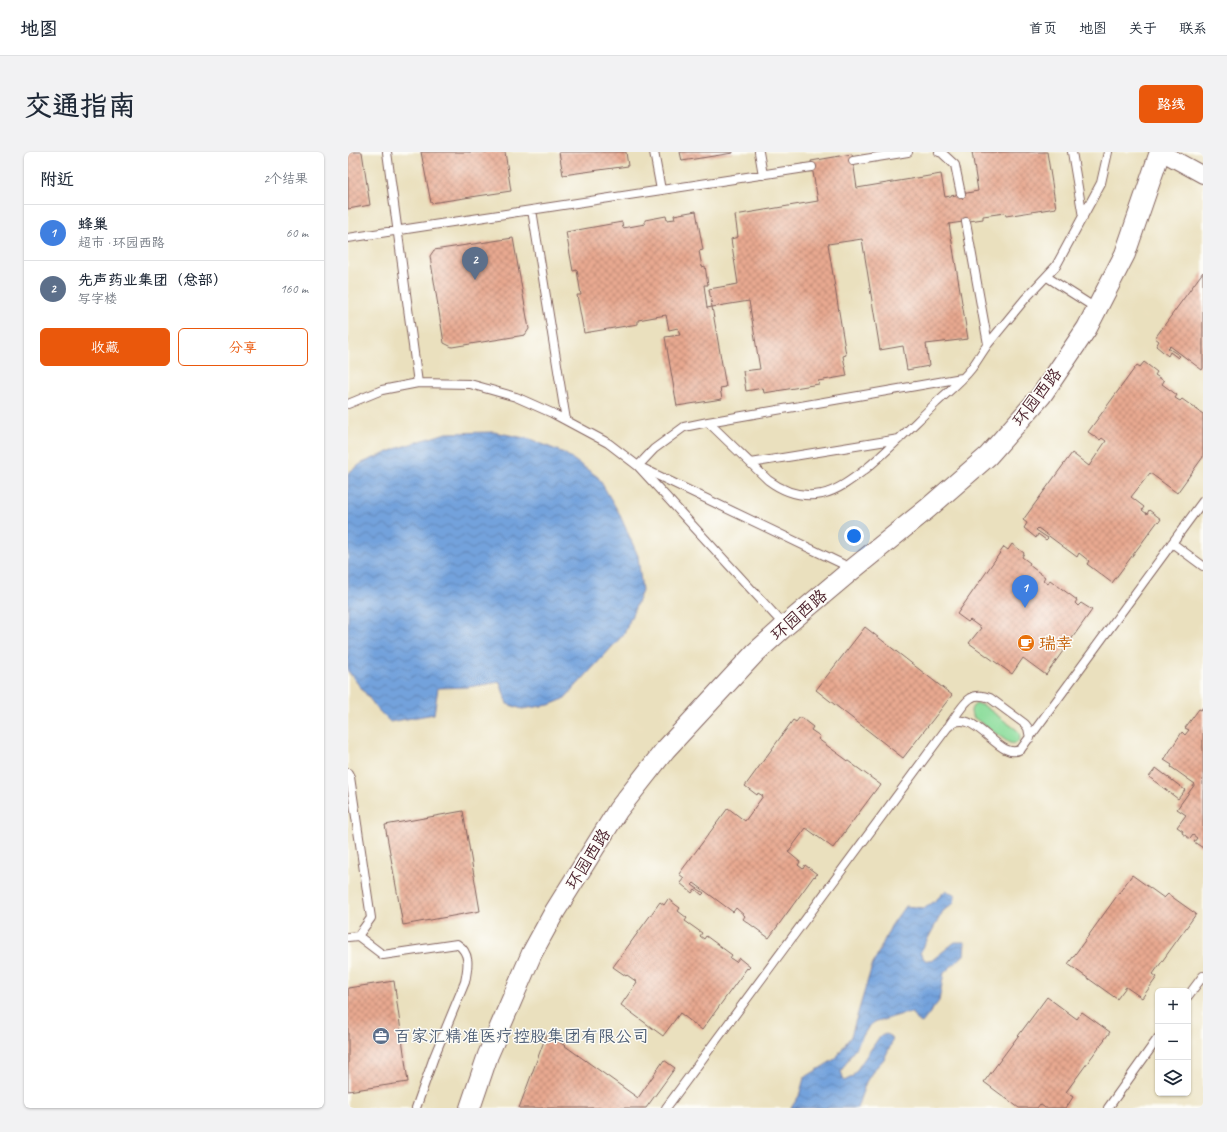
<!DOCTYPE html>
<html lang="zh">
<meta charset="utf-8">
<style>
:root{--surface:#fff;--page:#f2f2f3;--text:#1f2937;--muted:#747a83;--line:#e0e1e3;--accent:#ea580c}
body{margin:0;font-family:Caveat,"LXGW WenKai TC",sans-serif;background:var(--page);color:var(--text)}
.controls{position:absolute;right:12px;bottom:12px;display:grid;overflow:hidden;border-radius:6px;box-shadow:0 1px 3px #0004}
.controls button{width:36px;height:36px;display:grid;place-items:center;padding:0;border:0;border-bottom:1px solid var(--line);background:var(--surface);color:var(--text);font:20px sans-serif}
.you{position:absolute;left:506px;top:384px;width:14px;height:14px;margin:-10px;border:3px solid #fff;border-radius:50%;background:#1a73e8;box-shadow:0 0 0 6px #1a73e833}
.badge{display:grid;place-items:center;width:26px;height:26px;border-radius:50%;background:var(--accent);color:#fff;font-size:13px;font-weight:700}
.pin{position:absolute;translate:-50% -33px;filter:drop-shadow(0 1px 2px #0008)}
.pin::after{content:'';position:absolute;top:21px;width:14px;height:12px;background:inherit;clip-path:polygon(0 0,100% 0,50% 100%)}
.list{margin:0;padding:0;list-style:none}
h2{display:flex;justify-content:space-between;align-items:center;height:52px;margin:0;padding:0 16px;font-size:17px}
h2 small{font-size:13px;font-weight:400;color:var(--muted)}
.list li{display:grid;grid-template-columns:26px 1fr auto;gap:12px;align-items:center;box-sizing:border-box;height:56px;padding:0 16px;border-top:1px solid var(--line)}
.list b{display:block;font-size:15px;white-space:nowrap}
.list p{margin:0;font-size:13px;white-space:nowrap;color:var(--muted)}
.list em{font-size:13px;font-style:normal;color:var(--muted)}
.actions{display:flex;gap:8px;padding:12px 16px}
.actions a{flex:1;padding:9px 0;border:1px solid var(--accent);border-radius:6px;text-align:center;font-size:14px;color:var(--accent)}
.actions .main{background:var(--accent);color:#fff}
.icon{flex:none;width:22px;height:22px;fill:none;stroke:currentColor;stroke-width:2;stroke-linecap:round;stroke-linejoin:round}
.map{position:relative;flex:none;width:855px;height:956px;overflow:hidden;border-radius:6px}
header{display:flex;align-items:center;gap:24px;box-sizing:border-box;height:56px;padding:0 20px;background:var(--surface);border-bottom:1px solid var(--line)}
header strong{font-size:19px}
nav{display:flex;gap:22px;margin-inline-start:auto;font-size:14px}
.intro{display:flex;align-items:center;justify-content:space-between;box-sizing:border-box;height:96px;padding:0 24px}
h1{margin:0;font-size:28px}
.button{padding:10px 18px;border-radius:6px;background:var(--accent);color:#fff;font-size:14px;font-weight:700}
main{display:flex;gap:24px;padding:0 24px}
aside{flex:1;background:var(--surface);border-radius:6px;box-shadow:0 1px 3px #0004}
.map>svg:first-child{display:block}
.green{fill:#8ddd9c;stroke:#6c7e64}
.water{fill:url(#water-waves);stroke:#5e6084}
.building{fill:url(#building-cross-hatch)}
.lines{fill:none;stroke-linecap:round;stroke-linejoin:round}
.service-casing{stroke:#82635e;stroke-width:10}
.minor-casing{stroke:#82635e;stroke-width:18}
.tertiary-casing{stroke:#82635e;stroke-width:22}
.service{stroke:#fff;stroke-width:8}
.minor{stroke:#fff;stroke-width:16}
.tertiary{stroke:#fff;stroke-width:20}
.labels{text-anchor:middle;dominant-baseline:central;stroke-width:3;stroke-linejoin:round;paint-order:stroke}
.street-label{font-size:17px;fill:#4a1f2b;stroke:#fdfcf7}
.food-label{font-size:17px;fill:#c56008;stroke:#fdfcf7;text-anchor:start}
.service-label{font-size:17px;fill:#4e5e75;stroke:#fdfcf7;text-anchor:start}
</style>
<header>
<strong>地图</strong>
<nav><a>首页</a><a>地图</a><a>关于</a><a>联系</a></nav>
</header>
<div class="intro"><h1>交通指南</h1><a class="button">路线</a></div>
<main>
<aside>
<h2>附近<small>2个结果</small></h2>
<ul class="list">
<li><span class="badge" style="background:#3f7fe0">1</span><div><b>蜂巢</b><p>超市 · 环园西路</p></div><em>60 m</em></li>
<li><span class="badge" style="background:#5c6f8a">2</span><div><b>先声药业集团（总部）</b><p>写字楼</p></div><em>160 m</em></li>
</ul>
<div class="actions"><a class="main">收藏</a><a>分享</a></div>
</aside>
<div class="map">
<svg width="855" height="956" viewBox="0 0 855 956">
<defs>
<pattern id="water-waves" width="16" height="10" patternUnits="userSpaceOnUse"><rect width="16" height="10" fill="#73a2dc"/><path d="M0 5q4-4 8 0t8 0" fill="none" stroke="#6083b3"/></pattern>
<pattern id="building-cross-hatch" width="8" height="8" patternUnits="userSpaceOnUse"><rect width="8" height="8" fill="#e8a990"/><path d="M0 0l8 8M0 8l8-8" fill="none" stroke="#be8976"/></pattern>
</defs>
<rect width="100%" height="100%" fill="#fdfcf7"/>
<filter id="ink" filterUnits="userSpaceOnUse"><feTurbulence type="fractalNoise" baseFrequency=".025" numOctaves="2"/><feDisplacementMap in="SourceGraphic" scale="8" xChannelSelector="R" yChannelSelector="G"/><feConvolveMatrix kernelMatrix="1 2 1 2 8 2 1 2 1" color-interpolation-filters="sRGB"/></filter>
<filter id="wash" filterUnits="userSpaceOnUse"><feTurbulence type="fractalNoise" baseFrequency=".012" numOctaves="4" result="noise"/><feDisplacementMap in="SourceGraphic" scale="16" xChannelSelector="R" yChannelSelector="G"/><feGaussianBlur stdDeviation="0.9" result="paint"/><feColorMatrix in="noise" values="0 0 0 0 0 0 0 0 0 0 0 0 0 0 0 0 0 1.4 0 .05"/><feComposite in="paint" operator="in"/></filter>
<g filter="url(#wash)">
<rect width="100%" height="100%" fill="#eae0be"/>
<!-- green -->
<path class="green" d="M 628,552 L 635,553 L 669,578 C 676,586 669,595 660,590 L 625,565 C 622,560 622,556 628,552 Z"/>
<!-- water -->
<path class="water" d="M 146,280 L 182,287 L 216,301 L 250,325 L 271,361 L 290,404 L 294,439 L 276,482 L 216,547 L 201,553 L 174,557 L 159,552 L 152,530 L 120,535 L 90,536 L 86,562 L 42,570 L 31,559 L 0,519 L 0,321 L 14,311 L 53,295 L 98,281 Z
M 598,738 L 607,744 L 606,751 L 595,759 L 572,801 L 577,808 L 583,809 L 607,790 L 617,790 L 616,803 L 596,821 L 591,849 L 574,871 L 568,868 L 564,861 L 558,861 L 525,871 L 521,874 L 493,919 L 496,929 L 504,925 L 532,884 L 538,882 L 545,886 L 542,895 L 536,907 L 525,919 L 518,930 L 509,956 L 443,956 L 451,944 L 456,926 L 487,907 L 503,884 L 524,814 L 543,774 L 557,754 L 577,756 L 587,749 Z"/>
<g id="blocks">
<!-- building -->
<path class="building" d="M 0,0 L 14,0 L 22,53 L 0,57 Z
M 73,0 L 157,0 L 163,39 L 83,51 Z
M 211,0 L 278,0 L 280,14 L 215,23 Z
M 332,0 L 385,0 L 385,1 L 334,9 Z
M 624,0 L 699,0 L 708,56 L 658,64 L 657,61 L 635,64 L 635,67 L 601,72 L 620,187 L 578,192 L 581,214 L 559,218 L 555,194 L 532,198 L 514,87 L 480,92 L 498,203 L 495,204 L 499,224 L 470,229 L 471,232 L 416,241 L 415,236 L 398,239 L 395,219 L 412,217 L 401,149 L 364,155 L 361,137 L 390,132 L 383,87 L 390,85 L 387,63 L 470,49 L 463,9 L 504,2 L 509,36 L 593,22 L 597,45 L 630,39 Z
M 348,59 L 355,98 L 351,99 L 354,115 L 357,114 L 360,133 L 356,133 L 359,156 L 364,155 L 378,235 L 372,236 L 374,247 L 329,254 L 317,185 L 332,183 L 330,176 L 321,178 L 318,163 L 290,168 L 290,172 L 236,181 L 229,143 L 233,143 L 229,118 L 225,119 L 218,80 L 274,70 L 275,76 L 297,72 L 297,68 L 318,64 L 319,68 L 327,67 L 326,63 Z
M 165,86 L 181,177 L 177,183 L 104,195 L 96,191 L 82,104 L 86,98 Z
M 855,120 L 855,216 L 854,218 L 822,194 L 820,196 L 832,204 L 830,206 L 822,200 L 820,204 L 808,194 L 811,189 L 807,186 Z
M 796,210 L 809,220 L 807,223 L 816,229 L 814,232 L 829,243 L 827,246 L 832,249 L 834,247 L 855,262 L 855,305 L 829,341 L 802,321 L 783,345 L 796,355 L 794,358 L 799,362 L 801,358 L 813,367 L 811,370 L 810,369 L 764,431 L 739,412 L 741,409 L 731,401 L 729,405 L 690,376 L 688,378 L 700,386 L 698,388 L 690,382 L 688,386 L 676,376 L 679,371 L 675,368 L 724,301 L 741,314 L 758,289 L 754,286 L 752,288 L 740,280 L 789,213 L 792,215 Z
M 664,392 L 676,401 L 674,405 L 682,411 L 681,413 L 697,425 L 695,428 L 700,432 L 702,428 L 729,448 L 727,451 L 730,454 L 733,451 L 744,458 L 698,523 L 675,506 L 664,522 L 621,491 L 633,476 L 622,468 L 620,470 L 609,462 L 656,395 L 660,398 Z
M 517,475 L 604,543 L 555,606 L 468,538 Z
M 855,555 L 855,696 L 846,690 L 849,686 L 845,683 L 842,687 L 834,681 L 835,679 L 829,675 L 838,663 L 829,657 L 847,632 L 823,615 L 824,613 L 816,608 L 834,580 L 837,583 L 841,578 L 837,576 L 851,557 L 853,558 Z
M 452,565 L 465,575 L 463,578 L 472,584 L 470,587 L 533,633 L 531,636 L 530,635 L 485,696 L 458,676 L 440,700 L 452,710 L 450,713 L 455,717 L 457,713 L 469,722 L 467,725 L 466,724 L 421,786 L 395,767 L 397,764 L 388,756 L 385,760 L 346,731 L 344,733 L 356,741 L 354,743 L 347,737 L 344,741 L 332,731 L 336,726 L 331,722 L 380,656 L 397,669 L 415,644 L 410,641 L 409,643 L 397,634 L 445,568 L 448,570 Z
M 808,616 L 837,638 L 830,647 L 801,625 Z
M 115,659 L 132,759 L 55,773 L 37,673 Z
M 784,723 L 816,746 L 820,742 L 848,762 L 805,822 L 809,825 L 794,846 L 778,835 L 769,847 L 720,812 Z
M 320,747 L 332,756 L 330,759 L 339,766 L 337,769 L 354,781 L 352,784 L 356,787 L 358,784 L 384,803 L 382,806 L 388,810 L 391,806 L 402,815 L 400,817 L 399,816 L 354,878 L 332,861 L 315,884 L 273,853 L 289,830 L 279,823 L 278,824 L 265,815 L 312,750 L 316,753 Z
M 46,829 L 60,930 L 0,939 L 0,836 Z
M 699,845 L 729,867 L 734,860 L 762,880 L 718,940 L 725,945 L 718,956 L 697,956 L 692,952 L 689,956 L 671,956 L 636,930 Z
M 199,881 L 290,946 L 316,908 L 327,916 L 298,956 L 171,956 Z"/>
</g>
</g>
<g filter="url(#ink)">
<use href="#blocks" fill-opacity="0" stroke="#82635e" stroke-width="1"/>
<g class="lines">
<defs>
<path id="service" d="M 39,0 L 70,231
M 306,0 L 313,38
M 411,0 L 415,23
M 591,0 L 594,1 L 607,13 L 613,42
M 724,0 L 735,65
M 505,9 L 560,0
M 184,58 L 218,268
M 618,70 L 640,192 L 677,147 L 708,114 L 753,31 L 760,0
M 0,86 L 464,15
M 699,125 L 749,157
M 0,252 L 34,238 L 70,231 L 122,232 L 168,245 L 204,261 L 260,291 L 290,314 L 437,474
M 360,270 L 614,226
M 403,311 L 551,287
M 824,391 L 855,414
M 505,417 L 290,314 L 306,297 L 336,275 L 360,270 L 420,328 C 436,340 454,346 474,342 C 491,338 506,326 519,316 C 543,296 565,273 588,251 C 599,240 613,230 623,217 C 629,209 634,200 640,192
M 602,572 C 607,565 616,550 623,546 C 629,542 636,544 642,546 L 677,572 L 680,576 L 682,586
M 0,621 L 2,625 L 23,766 L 10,784 L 0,785
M 10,784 L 35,803 L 109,792 C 123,801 120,815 117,830 L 86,905 L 68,956
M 840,844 L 855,824
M 318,956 L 599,576 C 625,548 650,612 673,597 L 855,349
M 760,956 L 810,886"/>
<path id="minor" d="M 813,0 L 855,23"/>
<path id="tertiary" d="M 122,956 L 140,903 L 184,801 L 207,759 L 270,658 L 317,598 L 407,501 L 437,474 L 500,421 L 579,357 L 640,304 L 693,244 L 739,176 L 777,102 L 812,0"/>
</defs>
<!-- service casing -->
<use href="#service" class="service-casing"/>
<!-- minor casing -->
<use href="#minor" class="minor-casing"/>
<!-- tertiary casing -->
<use href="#tertiary" class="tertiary-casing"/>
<!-- service -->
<use href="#service" class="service"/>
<!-- minor -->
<use href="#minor" class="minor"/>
<!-- tertiary -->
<use href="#tertiary" class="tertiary"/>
</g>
</g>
<!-- icons -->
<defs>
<symbol id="cafe-disc" viewBox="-11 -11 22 22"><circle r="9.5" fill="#e8710a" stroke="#fdfcf7"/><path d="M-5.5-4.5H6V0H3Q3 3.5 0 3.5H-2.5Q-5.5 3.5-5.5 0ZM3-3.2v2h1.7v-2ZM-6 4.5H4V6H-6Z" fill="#fff"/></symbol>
<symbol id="office-disc" viewBox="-11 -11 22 22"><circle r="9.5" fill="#5c6f8a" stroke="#fdfcf7"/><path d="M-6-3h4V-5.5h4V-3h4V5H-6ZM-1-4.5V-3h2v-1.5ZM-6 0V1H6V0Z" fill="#fff"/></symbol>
</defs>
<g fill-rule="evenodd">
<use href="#cafe-disc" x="668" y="481" width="20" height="20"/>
<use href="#office-disc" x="23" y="874" width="20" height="20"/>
</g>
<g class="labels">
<!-- street labels -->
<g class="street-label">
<text transform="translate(689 245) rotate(-52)">环园西路</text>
<text transform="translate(451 463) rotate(-41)">环园西路</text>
<text transform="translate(240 707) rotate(-58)">环园西路</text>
</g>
<!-- food labels -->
<g class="food-label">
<text x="691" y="491">瑞幸</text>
</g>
<!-- service labels -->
<g class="service-label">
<text x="46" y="884">百家汇精准医疗控股集团有限公司</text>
</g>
</g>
</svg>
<div class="controls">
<button>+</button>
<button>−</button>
<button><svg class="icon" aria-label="layers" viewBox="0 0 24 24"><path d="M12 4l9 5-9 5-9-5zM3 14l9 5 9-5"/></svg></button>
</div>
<div class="you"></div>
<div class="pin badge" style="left:677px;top:456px;background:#3f7fe0">1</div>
<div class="pin badge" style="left:127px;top:128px;background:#5c6f8a">2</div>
</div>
</main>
